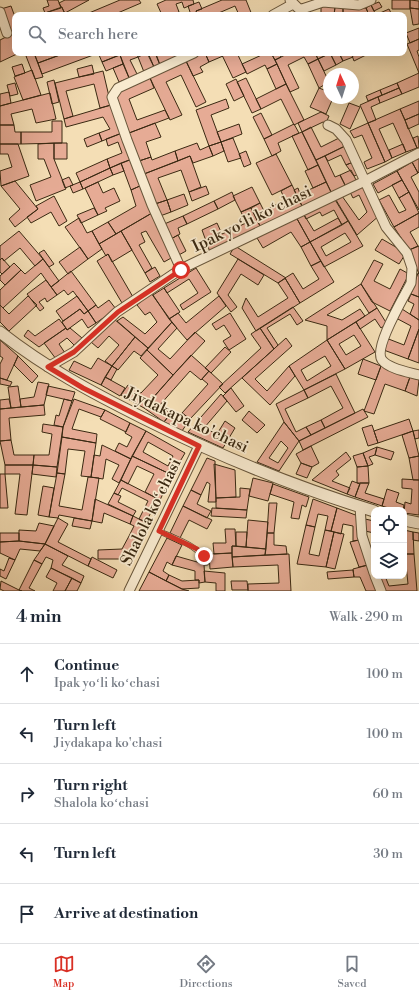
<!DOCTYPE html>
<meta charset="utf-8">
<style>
:root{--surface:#fff;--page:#f6f6f7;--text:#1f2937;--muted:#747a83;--line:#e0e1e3;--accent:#d93025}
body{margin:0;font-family:"Libre Bodoni",serif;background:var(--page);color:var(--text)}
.controls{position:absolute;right:12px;bottom:12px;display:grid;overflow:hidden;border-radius:8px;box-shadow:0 4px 16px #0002}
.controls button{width:36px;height:36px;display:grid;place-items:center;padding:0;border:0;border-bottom:1px solid var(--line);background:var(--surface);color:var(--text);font:20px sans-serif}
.compass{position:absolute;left:323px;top:68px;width:36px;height:36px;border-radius:50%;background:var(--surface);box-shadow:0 4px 16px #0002;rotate:356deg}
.stop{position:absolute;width:12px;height:12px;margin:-9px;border:3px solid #d93025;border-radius:50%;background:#fff}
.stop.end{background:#d93025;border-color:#fff;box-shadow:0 1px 4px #0008}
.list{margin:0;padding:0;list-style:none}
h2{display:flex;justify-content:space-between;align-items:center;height:52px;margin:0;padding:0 16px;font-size:17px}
h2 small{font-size:13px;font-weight:400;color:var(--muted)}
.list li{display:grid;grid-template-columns:26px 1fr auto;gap:12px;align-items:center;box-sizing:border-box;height:60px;padding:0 16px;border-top:1px solid var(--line)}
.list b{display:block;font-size:15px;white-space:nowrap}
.list p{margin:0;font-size:13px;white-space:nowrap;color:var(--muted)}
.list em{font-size:13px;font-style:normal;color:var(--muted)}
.icon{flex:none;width:22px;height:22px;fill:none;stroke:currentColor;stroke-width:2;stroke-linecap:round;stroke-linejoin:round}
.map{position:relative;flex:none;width:419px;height:591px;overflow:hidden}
.search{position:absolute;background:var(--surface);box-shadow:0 4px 16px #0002;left:12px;right:12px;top:12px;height:44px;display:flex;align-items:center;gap:10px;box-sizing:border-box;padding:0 14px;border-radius:8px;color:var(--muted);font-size:15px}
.sheet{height:352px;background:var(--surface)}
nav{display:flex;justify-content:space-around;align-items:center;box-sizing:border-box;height:56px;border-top:1px solid var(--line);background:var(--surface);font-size:11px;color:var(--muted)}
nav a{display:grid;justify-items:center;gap:2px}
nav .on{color:var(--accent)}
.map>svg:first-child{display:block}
.building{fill:#e6ab95;stroke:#3a2912;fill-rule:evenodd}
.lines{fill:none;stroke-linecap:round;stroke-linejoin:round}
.service-casing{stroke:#68563b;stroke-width:6}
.minor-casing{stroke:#68563b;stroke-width:11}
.tertiary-casing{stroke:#68563b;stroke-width:13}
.service{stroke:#f8eacf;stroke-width:4.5}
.minor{stroke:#f8eacf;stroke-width:9}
.tertiary{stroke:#f8eacf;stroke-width:11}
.route{stroke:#d93025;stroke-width:5}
.labels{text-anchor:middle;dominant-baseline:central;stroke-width:3.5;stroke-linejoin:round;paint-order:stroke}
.street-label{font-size:16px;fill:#3a2912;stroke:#f8eacf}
</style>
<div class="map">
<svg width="419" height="591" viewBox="0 0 419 591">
<rect width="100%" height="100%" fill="#f4deb5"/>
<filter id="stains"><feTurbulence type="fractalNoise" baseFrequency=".005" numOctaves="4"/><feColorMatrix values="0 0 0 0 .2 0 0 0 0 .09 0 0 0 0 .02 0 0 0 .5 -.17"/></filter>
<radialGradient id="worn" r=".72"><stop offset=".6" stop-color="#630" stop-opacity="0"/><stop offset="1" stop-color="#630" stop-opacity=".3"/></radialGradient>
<!-- building -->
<path class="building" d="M 47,0 L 58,0 L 61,8 L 45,13 L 43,8 L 49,6 Z
M 65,0 L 89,0 L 65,13 L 59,3 Z
M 120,0 L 139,0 L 141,3 L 113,15 L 89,15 L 89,13 Z
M 166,0 L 193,0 L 194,4 L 184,8 L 182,2 L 176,4 L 179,12 L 172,15 L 169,13 L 162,15 L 157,4 Z
M 222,0 L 246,0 L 252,15 L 239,15 L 235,6 L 214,15 L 198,15 L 196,11 Z
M 392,0 L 410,0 L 410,9 L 392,9 Z
M 410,0 L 419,1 L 419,9 L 410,8 Z
M 199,2 L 202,9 L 196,11 L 198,15 L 191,15 L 188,6 Z
M 379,2 L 382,7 L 374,11 L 371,5 Z
M 371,5 L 376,15 L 369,15 L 366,8 Z
M 11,6 L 15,17 L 15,30 L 10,32 L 1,9 Z
M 321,6 L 335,7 L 334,15 L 321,15 Z
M 62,7 L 65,15 L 46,15 L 45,13 Z
M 335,7 L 343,7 L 343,15 L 334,15 Z
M 343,7 L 366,8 L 369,15 L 343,15 Z
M 410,8 L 419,9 L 419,24 L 413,25 Z
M 389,9 L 392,15 L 381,15 L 380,13 Z
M 419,28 L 419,39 L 410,43 L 406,33 Z
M 12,34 L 15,41 L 15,53 L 19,53 L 0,62 L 0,40 Z
M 419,39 L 419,50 L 417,51 L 419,57 L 419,73 L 407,44 Z
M 34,53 L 60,53 L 60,55 L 38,63 Z
M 34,53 L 43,77 L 35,79 L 26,56 Z
M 65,53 L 96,54 L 42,74 L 38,63 Z
M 104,53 L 124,53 L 102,62 L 99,55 Z
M 124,53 L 136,53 L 138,57 L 130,60 L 138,76 L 130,80 L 120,55 Z
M 147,53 L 154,67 L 144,72 L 138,57 Z
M 148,53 L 155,53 L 160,65 L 154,67 Z
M 159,53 L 188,53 L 160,65 L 156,54 Z
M 203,53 L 205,53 L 209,62 L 200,67 L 203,72 L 193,76 L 186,61 Z
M 205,53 L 221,53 L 223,56 L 209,62 Z
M 221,53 L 237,53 L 246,72 L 233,78 Z
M 266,53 L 271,53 L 277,64 L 267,69 L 265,65 L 247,74 L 242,64 Z
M 271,53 L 279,53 L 281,57 L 275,60 Z
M 289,53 L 315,53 L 318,59 L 308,64 L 304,57 L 288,65 L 299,88 L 290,92 L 275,60 Z
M 315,53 L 331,53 L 318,59 Z
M 330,53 L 339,53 L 343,61 L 336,65 Z
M 330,53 L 336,65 L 324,71 L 318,59 Z
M 339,53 L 351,53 L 353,57 L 343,61 Z
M 351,53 L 370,53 L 354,61 Z
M 120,55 L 123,64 L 106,71 L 102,62 Z
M 318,59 L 329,82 L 319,88 L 308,64 Z
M 186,61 L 206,102 L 196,107 L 181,75 L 166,82 L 182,115 L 170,120 L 150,78 Z
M 22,64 L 25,73 L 15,76 L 12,67 Z
M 123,64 L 129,78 L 119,82 L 113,68 Z
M 277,64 L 286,84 L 276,89 L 267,69 Z
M 92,65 L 94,74 L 79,77 L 77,69 Z
M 32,70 L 41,95 L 23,100 L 14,77 Z
M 103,71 L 111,105 L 100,108 L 94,84 L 66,91 L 73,116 L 64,119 L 55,83 Z
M 419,73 L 419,87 L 402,94 L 397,83 Z
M 150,78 L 154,88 L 129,99 L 137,120 L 165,110 L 169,118 L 129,133 L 114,94 Z
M 246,78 L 261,109 L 252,113 L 237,82 Z
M 236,79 L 244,96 L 234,101 L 226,84 Z
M 54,80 L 59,102 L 52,104 L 47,82 Z
M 15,83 L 18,94 L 10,96 L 7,85 Z
M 397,83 L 399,88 L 382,95 L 380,90 Z
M 286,84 L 304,120 L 294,125 L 281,99 L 261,109 L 256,99 Z
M 319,88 L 329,92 L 329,98 L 333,98 L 326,114 L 310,107 Z
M 399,88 L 402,94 L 380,103 L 378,97 Z
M 380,90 L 382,95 L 368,101 L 366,96 Z
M 9,92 L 11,103 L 0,106 L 0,94 Z
M 50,93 L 56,119 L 36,123 L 32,109 L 11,114 L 14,125 L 0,125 L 0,106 Z
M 378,97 L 380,103 L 371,107 L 376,120 L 368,123 L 360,105 Z
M 226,99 L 229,108 L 211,115 L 221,142 L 209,146 L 196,110 Z
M 419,101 L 419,114 L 405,120 L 400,109 Z
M 349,103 L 360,107 L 350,129 L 340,124 Z
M 111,105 L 122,133 L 102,141 L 99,133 L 110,129 L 103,117 L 66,127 L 64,119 Z
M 400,109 L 417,148 L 406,152 L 393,123 L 379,129 L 392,158 L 385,162 L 368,123 Z
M 321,112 L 329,116 L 326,123 L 323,122 L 302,132 L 298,123 Z
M 261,113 L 272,135 L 264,139 L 253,117 Z
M 419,114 L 419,124 L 408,129 L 405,120 Z
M 52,121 L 62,121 L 62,143 L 21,144 L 21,132 L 52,132 Z
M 155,123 L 161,137 L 146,142 L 151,157 L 139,161 L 129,133 Z
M 368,123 L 385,162 L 367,169 L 364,162 L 372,158 L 362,135 L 354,138 L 350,131 Z
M 239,124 L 242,134 L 221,142 L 217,132 Z
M 294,124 L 299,133 L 278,143 L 281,151 L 272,156 L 264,139 Z
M 0,125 L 14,125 L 15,132 L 21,132 L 21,144 L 0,144 Z
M 311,127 L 321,147 L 341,137 L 345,146 L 316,160 L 302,132 Z
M 302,132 L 318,165 L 308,170 L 292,136 Z
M 99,133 L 102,141 L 87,147 L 84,139 Z
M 122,133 L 132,159 L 110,168 L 107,159 L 122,153 L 118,142 L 108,146 L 106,139 Z
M 418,136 L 419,147 L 417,148 L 413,138 Z
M 233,138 L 241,158 L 228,162 L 221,142 Z
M 221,142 L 224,151 L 213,156 L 209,146 Z
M 54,143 L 54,159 L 66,189 L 36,201 L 30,185 L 51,177 L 44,159 L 38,159 L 38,144 Z
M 54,143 L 67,143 L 67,159 L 54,159 Z
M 197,143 L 200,150 L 209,146 L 213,156 L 193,163 L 190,156 L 178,161 L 175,151 Z
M 0,144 L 18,144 L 29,176 L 1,186 L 0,171 L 12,167 L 8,154 L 0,154 Z
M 403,144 L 406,152 L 392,158 L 389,150 Z
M 345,146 L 353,162 L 346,165 L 341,155 L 328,161 L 325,156 Z
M 175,151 L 178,161 L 144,174 L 139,161 L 151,157 L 152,160 Z
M 246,151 L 251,164 L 244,167 L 239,154 Z
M 276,154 L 292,185 L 272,195 L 256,163 Z
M 190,156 L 201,187 L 189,192 L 181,170 L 158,178 L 167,200 L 155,204 L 144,174 Z
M 325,156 L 335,177 L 340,175 L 346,187 L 332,194 L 316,160 Z
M 419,158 L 419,172 L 418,173 L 412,162 Z
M 107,159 L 110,168 L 80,182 L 76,173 Z
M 132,159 L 142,185 L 131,190 L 121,163 Z
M 353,162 L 359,174 L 354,176 L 346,165 Z
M 412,162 L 418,173 L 411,177 L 419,192 L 419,210 L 397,171 Z
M 121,163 L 124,171 L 113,175 L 110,168 Z
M 318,165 L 326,182 L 313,188 L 305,171 Z
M 110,168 L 113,175 L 83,189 L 80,182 Z
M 351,170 L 357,182 L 346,187 L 340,175 Z
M 397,171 L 402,180 L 378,193 L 373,184 Z
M 69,177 L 73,185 L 65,188 L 62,180 Z
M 402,180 L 409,192 L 399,198 L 392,185 Z
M 15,181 L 38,209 L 15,227 L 9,219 L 20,209 L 1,186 Z
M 80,182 L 83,189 L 73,193 L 70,186 Z
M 98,182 L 103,193 L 114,188 L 120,201 L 105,208 L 107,211 L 98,215 L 85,188 Z
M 326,182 L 332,194 L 303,208 L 294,190 L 298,188 L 300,194 Z
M 364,183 L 380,215 L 357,235 L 336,200 L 342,196 L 359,220 L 367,212 L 359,195 L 353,198 L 349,190 Z
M 142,185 L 152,213 L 116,234 L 108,222 L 136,206 L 131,190 Z
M 292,185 L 303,208 L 261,228 L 251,208 L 260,203 L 264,211 L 285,200 L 281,191 Z
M 206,186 L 209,194 L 192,201 L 189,192 Z
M 252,187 L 260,203 L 241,212 L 233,196 Z
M 232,192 L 235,200 L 218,209 L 214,201 Z
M 409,192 L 419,213 L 394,227 L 379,200 L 389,195 L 399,213 L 406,210 L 399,198 Z
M 184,194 L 188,205 L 171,212 L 167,200 Z
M 54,196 L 67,221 L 59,226 L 51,212 L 31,223 L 27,217 L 38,209 L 36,206 Z
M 334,198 L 348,221 L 342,225 L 334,210 L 322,216 L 320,212 L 306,219 L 303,213 Z
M 167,200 L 171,212 L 160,216 L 155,204 Z
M 214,201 L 218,209 L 187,224 L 183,216 Z
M 94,208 L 98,215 L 81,223 L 77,215 Z
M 251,208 L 261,228 L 210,252 L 202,230 L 217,223 L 222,234 L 246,223 L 241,212 Z
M 152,213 L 173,257 L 164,262 L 146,231 L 141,233 L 145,242 L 139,245 L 152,268 L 145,273 L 121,231 Z
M 303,213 L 314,231 L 338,218 L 342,225 L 310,242 L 296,217 Z
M 419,213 L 419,227 L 410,232 L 418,246 L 409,250 L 394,227 Z
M 183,216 L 187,224 L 178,228 L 180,234 L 169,240 L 162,225 Z
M 296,217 L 310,242 L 301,247 L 291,232 L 263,248 L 257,238 Z
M 79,218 L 87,233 L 92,231 L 102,249 L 88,259 L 65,227 Z
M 348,221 L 363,246 L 324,267 L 310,242 ZM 345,233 L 351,242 L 326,256 L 321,247 Z
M 108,222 L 116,234 L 99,244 L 92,231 Z
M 19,231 L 43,259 L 35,266 L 20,248 L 4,261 L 2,258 L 0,260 L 0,246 Z
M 121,231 L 132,250 L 112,262 L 108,254 L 106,256 L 99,244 Z
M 178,235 L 186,251 L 177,256 L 169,240 Z
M 382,239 L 406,253 L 399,264 L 375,250 Z
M 310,242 L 321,261 L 311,266 L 301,247 Z
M 235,246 L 286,278 L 278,283 L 230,254 Z
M 419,246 L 419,274 L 409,250 Z
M 80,247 L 88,259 L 68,274 L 59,262 Z
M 44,250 L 54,264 L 49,267 L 39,253 Z
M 108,254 L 133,297 L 122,303 L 97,261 Z
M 2,258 L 10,267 L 2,274 L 0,272 L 0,260 Z
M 43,259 L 59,281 L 51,287 L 41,273 L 3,308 L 0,305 L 0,290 L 21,270 L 25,274 Z
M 238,259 L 264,275 L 258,285 L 241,274 L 228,295 L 237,307 L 231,312 L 217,293 Z
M 374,260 L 383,264 L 374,281 L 390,289 L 400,269 L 409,274 L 390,311 L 372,302 L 361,284 Z
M 321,261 L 334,282 L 300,303 L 285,278 L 293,273 L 303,289 L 319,279 L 311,266 Z
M 14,263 L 21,270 L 5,285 L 0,280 L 0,276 Z
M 155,267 L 160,276 L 150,282 L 145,273 Z
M 196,268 L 211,292 L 183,310 L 180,305 L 198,293 L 189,279 L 167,293 L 164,288 Z
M 71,271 L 96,305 L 88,311 L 73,291 L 68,295 L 64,290 L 57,295 L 51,287 Z
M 418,273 L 419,274 L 419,297 L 411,294 Z
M 285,278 L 300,303 L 256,331 L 242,308 L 246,298 L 258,317 L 288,298 L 278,283 Z
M 46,280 L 57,295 L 47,302 L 45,298 L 39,302 L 44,308 L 40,311 L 27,294 Z
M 361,284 L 377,308 L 369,313 L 358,296 L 327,315 L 342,320 L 360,309 L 365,316 L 327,340 L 327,326 L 305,320 Z
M 164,288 L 180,312 L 169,319 L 153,295 Z
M 151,293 L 172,322 L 148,348 L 117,321 L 123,317 L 145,334 L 157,322 L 150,312 L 145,315 L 137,305 Z
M 411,294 L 419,297 L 419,320 L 410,314 L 414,304 L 408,301 Z
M 28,296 L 37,305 L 9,331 L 0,322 L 0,305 L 9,314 Z
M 77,296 L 88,311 L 84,314 L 80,309 L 63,321 L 56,311 Z
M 219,296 L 226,306 L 187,340 L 169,319 L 178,313 L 186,323 Z
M 109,300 L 116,309 L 96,323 L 88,311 L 96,305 L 98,308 Z
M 293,307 L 303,321 L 297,325 L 290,314 L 267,328 L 278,345 L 274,349 L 260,328 Z
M 377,308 L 387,324 L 381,328 L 375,319 L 360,329 L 356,322 Z
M 80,309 L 84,314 L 88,311 L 96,323 L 88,328 L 82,319 L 67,330 L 62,322 Z
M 402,309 L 419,320 L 419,329 L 408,359 L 381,349 L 386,338 L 404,345 L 411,326 L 396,318 Z
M 230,313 L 246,339 L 229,350 L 223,341 L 231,336 L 224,325 L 216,330 L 212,324 Z
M 59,319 L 66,328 L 39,347 L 24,336 L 28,330 L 35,336 Z
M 114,319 L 135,337 L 112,366 L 105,361 L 119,345 L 109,336 L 98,348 L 91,342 Z
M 172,322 L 177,328 L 158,349 L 170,359 L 195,332 L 205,341 L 173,375 L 147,350 Z
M 356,322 L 375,352 L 345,369 L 327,340 ZM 354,335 L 361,346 L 346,355 L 339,344 Z
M 66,328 L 67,330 L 70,328 L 82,338 L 75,346 L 67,338 L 59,344 L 65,353 L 56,359 L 44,343 Z
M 260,328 L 274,349 L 225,393 L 219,387 L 261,348 L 251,334 Z
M 419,329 L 419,363 L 408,359 Z
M 135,337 L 148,348 L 141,356 L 134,351 L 118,370 L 112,366 Z
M 286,338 L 292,346 L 255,379 L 267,391 L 289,366 L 295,376 L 270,405 L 242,378 Z
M 0,340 L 18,356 L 7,380 L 0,378 L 0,364 L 3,358 L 0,356 Z
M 327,340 L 345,369 L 304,390 L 289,366 ZM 325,356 L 331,366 L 307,381 L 301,370 Z
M 225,347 L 231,352 L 211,373 L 205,368 Z
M 147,350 L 173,375 L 144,408 L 121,395 L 128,385 L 141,393 L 158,375 L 140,358 Z
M 191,355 L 209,371 L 201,380 L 190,371 L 159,406 L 171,413 L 164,422 L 144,408 Z
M 18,356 L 38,376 L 32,383 L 14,365 Z
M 98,358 L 112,366 L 101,385 L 69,370 L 74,361 L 91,369 Z
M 363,359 L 381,366 L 376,380 L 358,374 Z
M 112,366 L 117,369 L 111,380 L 105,377 Z
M 381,366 L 410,377 L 405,391 L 385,384 L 374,414 L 364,411 Z
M 209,371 L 223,384 L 190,419 L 182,413 L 208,384 L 202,379 Z
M 336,374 L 355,413 L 325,428 L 321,420 L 343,408 L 331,386 L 308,398 L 304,390 Z
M 105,377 L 125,388 L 120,396 L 101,385 Z
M 410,377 L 419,380 L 417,396 L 405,391 Z
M 0,378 L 12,382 L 10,386 L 0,384 Z
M 38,382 L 49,384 L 44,405 L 21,407 L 20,399 L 34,397 Z
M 18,386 L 21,407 L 11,408 L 8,387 Z
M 48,386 L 75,392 L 72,401 L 46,395 Z
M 231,388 L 244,406 L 236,412 L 223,396 Z
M 304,390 L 308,398 L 285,409 L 296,432 L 306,427 L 311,435 L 299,441 L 284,422 L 276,404 Z
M 221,394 L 227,401 L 204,428 L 217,434 L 225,421 L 235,428 L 223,448 L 188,432 Z
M 9,399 L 11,408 L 0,409 L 0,400 Z
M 64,399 L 72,401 L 63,427 L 54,425 L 56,415 L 59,416 Z
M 74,399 L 105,410 L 101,417 L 79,409 L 72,429 L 97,434 L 96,443 L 62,437 L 63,427 Z
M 44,405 L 45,415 L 9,418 L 11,440 L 0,441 L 0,409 Z
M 363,409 L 368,417 L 303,450 L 299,441 Z
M 105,410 L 130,423 L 126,432 L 100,419 Z
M 249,411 L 265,425 L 257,433 L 242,420 Z
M 171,413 L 179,417 L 182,413 L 190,419 L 182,431 L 164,422 Z
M 409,419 L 413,431 L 378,443 L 374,431 Z
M 321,420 L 325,428 L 311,435 L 306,427 Z
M 284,422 L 299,441 L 279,471 L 257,462 ZM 281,441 L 288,448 L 278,463 L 269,458 Z
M 130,423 L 146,431 L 131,459 L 115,451 L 119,443 L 127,447 L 132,437 L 125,433 Z
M 43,424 L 63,427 L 57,467 L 33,465 L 34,455 L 49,455 L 52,434 L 42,432 Z
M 372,425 L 378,443 L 368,446 L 362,428 Z
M 419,430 L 419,438 L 415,439 L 413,431 Z
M 146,431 L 185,453 L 172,475 L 132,456 ZM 148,442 L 173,456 L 168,466 L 143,452 Z
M 413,431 L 419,456 L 409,458 L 402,435 Z
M 62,437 L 96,443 L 91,477 L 81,476 L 85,451 L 68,449 L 65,474 L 57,473 Z
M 11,440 L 14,455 L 34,455 L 33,465 L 5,465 L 0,441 Z
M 102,445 L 131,459 L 119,483 L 112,479 L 119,465 L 106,459 L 103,479 L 91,477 L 94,455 L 100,456 Z
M 311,446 L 319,463 L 312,467 L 301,463 L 296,454 Z
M 377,447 L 394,452 L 391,460 L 375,455 Z
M 377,447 L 375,455 L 369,457 L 373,464 L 368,466 L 363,453 Z
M 346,452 L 351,459 L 336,471 L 339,475 L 332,481 L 350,488 L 347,494 L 312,480 Z
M 363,453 L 368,466 L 357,467 L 353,456 Z
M 132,456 L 172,475 L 160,500 L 145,492 L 154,474 L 137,466 L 128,484 L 121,480 Z
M 419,456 L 419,480 L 413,480 L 409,458 Z
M 207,458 L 215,461 L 216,502 L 208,502 L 210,484 L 207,482 L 201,495 L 191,490 Z
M 301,463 L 312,467 L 307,478 L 296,474 Z
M 214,464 L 235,470 L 236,497 L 216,498 Z
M 5,465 L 33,465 L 27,515 L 15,514 L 20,474 L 5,474 Z
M 33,465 L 57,467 L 56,477 L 32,474 Z
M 368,466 L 369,483 L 357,483 L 357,467 Z
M 57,473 L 65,474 L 59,506 L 82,510 L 88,477 L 99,478 L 92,521 L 59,515 L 58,518 L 49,517 Z
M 0,474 L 5,474 L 8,508 L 0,508 Z
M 253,478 L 273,483 L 268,501 L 249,496 Z
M 402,479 L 419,480 L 419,515 L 404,513 L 405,502 L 411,504 L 412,489 L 402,488 Z
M 121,480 L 158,499 L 146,522 L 139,519 L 148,501 L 122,488 L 118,495 L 114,493 Z
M 352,481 L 360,484 L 355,497 L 347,494 Z
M 360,483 L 369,483 L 365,493 L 384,499 L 382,506 L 355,497 Z
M 273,484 L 309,497 L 306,507 L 302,505 L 299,519 L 291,518 L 294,502 L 270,494 Z
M 43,486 L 54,488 L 49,517 L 38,515 Z
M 240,488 L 250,489 L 247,510 L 216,508 L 216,498 L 240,497 Z
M 387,489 L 399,493 L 396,502 L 404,505 L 403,510 L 395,510 L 382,506 Z
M 191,490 L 201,495 L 197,504 L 211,511 L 207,518 L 183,506 Z
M 114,493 L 121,496 L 118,502 L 136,511 L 133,516 L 108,504 Z
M 95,499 L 133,516 L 130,524 L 104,513 L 102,523 L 92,521 Z
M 313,499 L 337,508 L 331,531 L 325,530 L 328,516 L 318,514 L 315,527 L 306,525 Z
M 269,503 L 277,503 L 274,533 L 267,533 Z
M 183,506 L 212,520 L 207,529 L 189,520 L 180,538 L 170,533 Z
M 212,508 L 247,510 L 246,518 L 211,516 Z
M 337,508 L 358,516 L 359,540 L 353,541 L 353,526 L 343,524 L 341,534 L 331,531 Z
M 133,516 L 149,524 L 139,541 L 129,536 L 134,526 L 130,524 Z
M 58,518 L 68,524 L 58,542 L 91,559 L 88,566 L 45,544 Z
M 74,518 L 92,521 L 90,529 L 72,526 Z
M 365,519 L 374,521 L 374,533 L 365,531 Z
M 248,520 L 268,522 L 266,549 L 246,547 Z
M 39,523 L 54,526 L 45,544 L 19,541 L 19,530 L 36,531 Z
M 306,525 L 315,527 L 309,554 L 319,556 L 325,530 L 334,532 L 326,567 L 297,564 Z
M 225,529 L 235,529 L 236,546 L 232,546 L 232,553 L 214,554 L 213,543 L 226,543 Z
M 404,530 L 413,532 L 414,554 L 404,554 Z
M 236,532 L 247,532 L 246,547 L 236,546 Z
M 334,532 L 344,534 L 335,569 L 326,567 Z
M 413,532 L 419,533 L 419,541 L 413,540 Z
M 0,533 L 19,533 L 19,541 L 0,542 Z
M 267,533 L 274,533 L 274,545 L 286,546 L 287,554 L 265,555 Z
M 129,536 L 139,541 L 130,559 L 98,559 L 98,550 L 122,549 Z
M 167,538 L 182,545 L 172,565 L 167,562 L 163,571 L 169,575 L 166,581 L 149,572 Z
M 359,540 L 368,565 L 359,567 L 350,542 Z
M 19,541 L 45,544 L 40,551 L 20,549 L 15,560 L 0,553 L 0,542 Z
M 45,544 L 68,556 L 62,565 L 84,576 L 81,583 L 51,568 L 53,560 L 46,557 L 42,564 L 34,560 Z
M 232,546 L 266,549 L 265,555 L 232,557 Z
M 232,553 L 233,567 L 210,569 L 209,554 Z
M 289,554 L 291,591 L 248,591 L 248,584 L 279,583 L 278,565 L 233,567 L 232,557 Z
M 405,554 L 414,554 L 417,591 L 383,591 L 378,576 L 385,576 L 389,586 L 408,584 Z
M 176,556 L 204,564 L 205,582 L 199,583 L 199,580 L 195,580 L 195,571 L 172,565 Z
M 92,557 L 117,570 L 113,578 L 88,566 Z
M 9,558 L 15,560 L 6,579 L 0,576 L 0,569 L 4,571 Z
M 34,560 L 42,564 L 29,588 L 35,591 L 22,591 L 19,590 Z
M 368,565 L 377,591 L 366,591 L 360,577 L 354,577 L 353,569 Z
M 51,568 L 72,578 L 65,591 L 53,591 L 57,583 L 46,577 Z
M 353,570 L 354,577 L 328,579 L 327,572 Z
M 204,571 L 225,573 L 225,591 L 216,591 L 216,583 L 205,582 Z
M 149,572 L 182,589 L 189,591 L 139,591 Z
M 169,575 L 182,581 L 199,580 L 199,588 L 182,589 L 166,581 Z
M 72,578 L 81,583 L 77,591 L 65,591 Z
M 1,581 L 19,590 L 22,591 L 4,591 L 0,589 Z
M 231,581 L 247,581 L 248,590 L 232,590 Z"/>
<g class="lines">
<defs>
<path id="service" d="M 159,531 C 175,539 200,545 206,563"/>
<path id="minor" d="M 290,0 L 298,8 L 302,9 L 323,2 L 359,5 L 371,0
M 0,12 L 7,33
M 273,15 L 293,4
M 328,125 L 336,129 L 346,140 L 386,227 L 407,253 L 412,268 L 411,283 C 404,297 373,348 382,360 C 389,369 408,372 419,375
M 181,269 L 152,205 L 127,140 L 112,97 L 118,88 L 194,53
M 48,367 L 74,352 L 117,312 L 181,269 L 365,181 L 419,153
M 360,507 L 362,536 L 374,573
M 375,576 L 381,591
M 129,591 L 199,446"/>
<path id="tertiary" d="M 0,332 C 46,368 91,392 143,418 C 217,455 295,487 374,511
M 404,520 L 419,523"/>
</defs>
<!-- service casing -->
<use href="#service" class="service-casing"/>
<!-- minor casing -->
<use href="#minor" class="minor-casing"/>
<!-- tertiary casing -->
<use href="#tertiary" class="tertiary-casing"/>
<!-- service -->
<use href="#service" class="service"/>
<!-- minor -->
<use href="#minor" class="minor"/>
<!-- tertiary -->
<use href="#tertiary" class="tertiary"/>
</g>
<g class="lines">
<!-- route -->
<path class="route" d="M 181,270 L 118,312 L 74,352 L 48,367 L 83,388 L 199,446 L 159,531 L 197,549 L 204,556"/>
</g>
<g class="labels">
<!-- street labels -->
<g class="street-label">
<text transform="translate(252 219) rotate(-26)">Ipak yoʻli koʻchasi</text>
<text transform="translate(187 420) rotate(25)">Jiydakapa ko'chasi</text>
<text transform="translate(151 512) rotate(-64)">Shalola koʻchasi</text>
</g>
</g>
<rect width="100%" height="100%" filter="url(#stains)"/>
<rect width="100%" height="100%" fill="url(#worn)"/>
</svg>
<div class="controls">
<button><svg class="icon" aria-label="locate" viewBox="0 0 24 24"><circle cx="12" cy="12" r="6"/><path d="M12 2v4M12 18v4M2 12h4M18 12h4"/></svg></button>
<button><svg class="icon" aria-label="layers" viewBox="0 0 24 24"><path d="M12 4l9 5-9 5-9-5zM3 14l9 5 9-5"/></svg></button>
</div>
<svg class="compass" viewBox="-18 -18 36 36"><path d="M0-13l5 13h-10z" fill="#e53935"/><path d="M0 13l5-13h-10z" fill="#747a83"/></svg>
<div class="stop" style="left:181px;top:270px"></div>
<div class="stop end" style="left:204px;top:556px"></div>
<div class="search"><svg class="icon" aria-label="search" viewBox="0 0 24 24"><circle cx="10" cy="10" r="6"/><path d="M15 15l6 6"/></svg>Search here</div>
</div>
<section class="sheet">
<h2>4 min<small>Walk · 290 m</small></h2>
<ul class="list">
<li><svg class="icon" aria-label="ahead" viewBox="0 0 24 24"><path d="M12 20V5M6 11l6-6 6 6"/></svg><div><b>Continue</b><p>Ipak yoʻli koʻchasi</p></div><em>100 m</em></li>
<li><svg class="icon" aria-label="left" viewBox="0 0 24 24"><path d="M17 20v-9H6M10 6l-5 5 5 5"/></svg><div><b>Turn left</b><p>Jiydakapa ko'chasi</p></div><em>100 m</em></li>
<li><svg class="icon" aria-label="right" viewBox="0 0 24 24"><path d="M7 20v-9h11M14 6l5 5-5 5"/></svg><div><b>Turn right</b><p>Shalola koʻchasi</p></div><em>60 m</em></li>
<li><svg class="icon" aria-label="left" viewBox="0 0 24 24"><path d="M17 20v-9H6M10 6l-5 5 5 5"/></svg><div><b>Turn left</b></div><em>30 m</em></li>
<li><svg class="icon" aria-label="arrive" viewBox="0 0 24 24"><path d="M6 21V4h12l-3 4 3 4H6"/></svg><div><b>Arrive at destination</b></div></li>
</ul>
</section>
<nav>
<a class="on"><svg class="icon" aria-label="map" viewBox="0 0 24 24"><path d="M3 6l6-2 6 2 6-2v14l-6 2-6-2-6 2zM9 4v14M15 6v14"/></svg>Map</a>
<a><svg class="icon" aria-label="directions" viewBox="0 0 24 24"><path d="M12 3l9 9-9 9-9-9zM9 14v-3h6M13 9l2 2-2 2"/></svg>Directions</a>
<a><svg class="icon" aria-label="saved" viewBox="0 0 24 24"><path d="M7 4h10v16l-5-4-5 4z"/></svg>Saved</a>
</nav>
